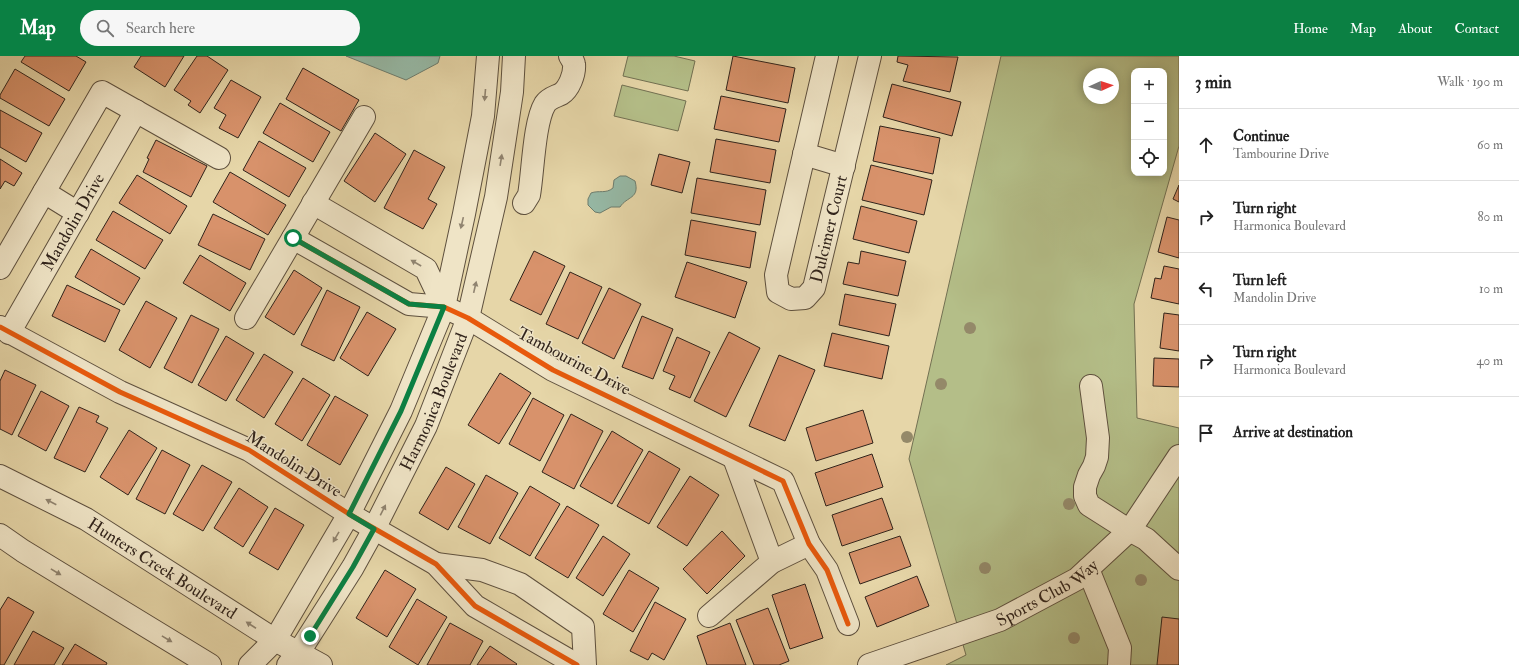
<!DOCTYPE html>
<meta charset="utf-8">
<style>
:root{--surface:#fff;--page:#f6f6f6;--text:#222;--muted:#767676;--line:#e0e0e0;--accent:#0b8043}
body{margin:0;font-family:"IM FELL Double Pica",serif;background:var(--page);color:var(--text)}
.controls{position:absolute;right:12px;top:12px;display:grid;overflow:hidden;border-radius:8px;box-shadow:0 2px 10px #0003}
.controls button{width:36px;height:36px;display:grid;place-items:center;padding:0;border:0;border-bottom:1px solid var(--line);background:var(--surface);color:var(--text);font:20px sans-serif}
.compass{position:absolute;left:1083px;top:12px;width:36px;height:36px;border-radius:50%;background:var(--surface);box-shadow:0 2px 10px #0003;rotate:87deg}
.stop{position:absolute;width:12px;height:12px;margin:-9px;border:3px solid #0b8043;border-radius:50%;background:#fff}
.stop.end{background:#0b8043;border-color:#fff;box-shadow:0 1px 4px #0008}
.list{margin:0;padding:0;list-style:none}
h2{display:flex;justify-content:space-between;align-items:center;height:52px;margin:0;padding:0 16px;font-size:17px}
h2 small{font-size:13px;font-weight:400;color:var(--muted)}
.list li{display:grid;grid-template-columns:26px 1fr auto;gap:12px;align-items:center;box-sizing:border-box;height:72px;padding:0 16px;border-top:1px solid var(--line)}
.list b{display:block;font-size:15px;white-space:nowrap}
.list p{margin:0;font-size:13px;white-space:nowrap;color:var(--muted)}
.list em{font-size:13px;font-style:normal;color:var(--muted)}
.icon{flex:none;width:22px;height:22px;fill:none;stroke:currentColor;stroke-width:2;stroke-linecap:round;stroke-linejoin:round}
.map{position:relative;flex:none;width:1179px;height:609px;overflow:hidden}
header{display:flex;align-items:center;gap:24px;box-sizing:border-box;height:56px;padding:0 20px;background:var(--accent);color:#fff}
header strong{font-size:19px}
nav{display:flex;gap:22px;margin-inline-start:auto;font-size:14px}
.search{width:280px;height:36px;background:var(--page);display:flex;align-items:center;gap:10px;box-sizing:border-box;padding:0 14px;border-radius:22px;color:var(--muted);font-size:15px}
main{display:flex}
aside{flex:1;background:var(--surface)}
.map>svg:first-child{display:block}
.green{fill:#b4be88;stroke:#727052;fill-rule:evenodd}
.water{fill:#96b9a6;stroke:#6d7d6e}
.building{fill:#d8926b;stroke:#30231b}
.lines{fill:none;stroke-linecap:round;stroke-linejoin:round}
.minor-casing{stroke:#5e503e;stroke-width:24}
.minor{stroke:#efe4c6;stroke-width:22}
.cycleway-casing{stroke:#efe4c6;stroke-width:8}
.cycleway{stroke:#e8590c;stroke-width:5}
.tree{fill:#948969}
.oneway{fill:#908470}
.route{stroke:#0b8043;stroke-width:5}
.labels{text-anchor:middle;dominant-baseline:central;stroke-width:3;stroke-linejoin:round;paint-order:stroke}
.street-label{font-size:17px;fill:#30231b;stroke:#efe4c6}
</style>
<header>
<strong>Map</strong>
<div class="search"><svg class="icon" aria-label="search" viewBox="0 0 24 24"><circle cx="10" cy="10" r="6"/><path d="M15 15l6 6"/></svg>Search here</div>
<nav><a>Home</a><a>Map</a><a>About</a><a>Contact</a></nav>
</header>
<main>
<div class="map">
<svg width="1179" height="609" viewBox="0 0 1179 609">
<rect width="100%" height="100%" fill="#e6d6a8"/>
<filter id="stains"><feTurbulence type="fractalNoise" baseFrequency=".005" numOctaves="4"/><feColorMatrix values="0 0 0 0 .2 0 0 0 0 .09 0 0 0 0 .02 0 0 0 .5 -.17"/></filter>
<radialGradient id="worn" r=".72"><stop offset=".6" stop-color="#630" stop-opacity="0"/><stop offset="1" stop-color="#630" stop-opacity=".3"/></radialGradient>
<!-- green -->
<path class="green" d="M 628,0 L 674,0 L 695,5 L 688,35 L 623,20 Z
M 1001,0 L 1179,0 L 1179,90 L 1134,248 L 1137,362 L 1179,372 L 1179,609 L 946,609 L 966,599 L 909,403 ZM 1134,15 L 1164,15 L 1164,117 L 1134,117 ZM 1089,18 L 1113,18 L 1113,42 L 1089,42 Z
M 622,29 L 686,45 L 678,75 L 614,60 Z"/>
<!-- water -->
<path class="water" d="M 346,0 L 440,0 L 438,7 L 406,24 Z
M 620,120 L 626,120 L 635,125 C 640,143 627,140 620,151 L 611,151 L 600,157 L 595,156 L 588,149 L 588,143 L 591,137 C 599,134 606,138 613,132 L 614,124 Z"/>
<!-- building -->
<path class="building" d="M 25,0 L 76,0 L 86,6 L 69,35 L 21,6 Z
M 141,0 L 184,0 L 165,31 L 134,11 Z
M 197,0 L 207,0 L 228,14 L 200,57 L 188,49 L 191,45 L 174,34 Z
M 733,0 L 795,12 L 788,47 L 726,34 Z
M 898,0 L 958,1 L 950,36 L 903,25 L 908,9 L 897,6 Z
M 303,12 L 359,44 L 341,75 L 286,43 Z
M 15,13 L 65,43 L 49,70 L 0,42 L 0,39 Z
M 231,24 L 261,41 L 238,82 L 219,72 L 226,59 L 214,52 Z
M 892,28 L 961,46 L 952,80 L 883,61 Z
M 721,40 L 786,53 L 779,86 L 714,73 Z
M 280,47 L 330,76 L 313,106 L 263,77 Z
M 0,54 L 42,77 L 26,106 L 0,91 Z
M 880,70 L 940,82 L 933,118 L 873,105 Z
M 375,77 L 406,98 L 375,146 L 344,125 Z
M 716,83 L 776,94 L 770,127 L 710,116 Z
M 156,84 L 207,110 L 191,141 L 143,116 L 149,103 L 147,102 Z
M 259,85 L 306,112 L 289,141 L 243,114 Z
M 414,94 L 445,111 L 428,143 L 437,148 L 423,173 L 384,152 Z
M 659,98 L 690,106 L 682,137 L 651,129 Z
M 0,103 L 22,117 L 14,130 L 5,125 L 0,133 Z
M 871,109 L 932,124 L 924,159 L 862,144 Z
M 230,116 L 286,149 L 268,179 L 213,146 Z
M 137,119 L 187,150 L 170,178 L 119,147 Z
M 697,122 L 766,134 L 760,169 L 691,157 Z
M 1179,129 L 1179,146 L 1173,143 Z
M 861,150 L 917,165 L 909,197 L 853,183 Z
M 113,155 L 163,184 L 145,213 L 96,184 Z
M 213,158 L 265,183 L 250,214 L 198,189 Z
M 1167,161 L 1179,164 L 1179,202 L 1158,196 Z
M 691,164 L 756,176 L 750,212 L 685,199 Z
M 91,193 L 140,222 L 124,249 L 75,221 Z
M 534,195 L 565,210 L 541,259 L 510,244 Z
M 861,195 L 906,205 L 898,240 L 843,228 L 848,206 L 859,208 Z
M 200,199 L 246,227 L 230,255 L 183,227 Z
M 687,206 L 747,226 L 735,262 L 675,241 Z
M 1164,210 L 1179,213 L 1179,248 L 1151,242 L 1155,222 L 1161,223 Z
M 294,214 L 322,232 L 294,279 L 265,261 Z
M 570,216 L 602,231 L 578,283 L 546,268 Z
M 67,229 L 120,254 L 105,286 L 52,260 Z
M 609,232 L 641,248 L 614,303 L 582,287 Z
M 327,234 L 360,251 L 334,305 L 301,289 Z
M 845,238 L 896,248 L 889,280 L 839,269 Z
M 146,245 L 177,262 L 150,312 L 119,294 Z
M 367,256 L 396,273 L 368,320 L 340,302 Z
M 1164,257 L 1179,259 L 1179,295 L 1160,292 Z
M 191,259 L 219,273 L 192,327 L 164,312 Z
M 642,260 L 673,273 L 653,323 L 622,311 Z
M 729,276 L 760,292 L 726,361 L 694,345 Z
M 832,277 L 889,290 L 882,323 L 824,310 Z
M 226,280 L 254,297 L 226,345 L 198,329 Z
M 677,281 L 710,296 L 690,342 L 669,333 L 675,320 L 663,315 Z
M 264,298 L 293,316 L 264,362 L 236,344 Z
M 779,299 L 815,314 L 785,385 L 749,370 Z
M 1154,302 L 1179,303 L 1179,331 L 1153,330 Z
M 5,314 L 36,329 L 12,379 L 0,373 L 0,325 Z
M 500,317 L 531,337 L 499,388 L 468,369 Z
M 303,322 L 330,339 L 302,385 L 275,368 Z
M 41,335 L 69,350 L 46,395 L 18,380 Z
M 335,340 L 368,359 L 340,409 L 307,389 Z
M 533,342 L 564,359 L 540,405 L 509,388 Z
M 79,351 L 99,360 L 96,366 L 108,372 L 85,416 L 54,402 Z
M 863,354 L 873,387 L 816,405 L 806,372 Z
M 571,358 L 603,375 L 574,433 L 542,416 Z
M 129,374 L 157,392 L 128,439 L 100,421 Z
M 612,375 L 643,394 L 612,448 L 580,430 Z
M 162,394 L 190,409 L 165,458 L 136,443 Z
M 649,395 L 680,413 L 649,468 L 617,450 Z
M 872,398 L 883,431 L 826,450 L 815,417 Z
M 202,409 L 232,426 L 203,475 L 173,458 Z
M 446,411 L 475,428 L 448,474 L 419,457 Z
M 486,419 L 518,437 L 490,488 L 458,471 Z
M 690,420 L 719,439 L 687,490 L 657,471 Z
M 530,430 L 560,448 L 530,500 L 499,482 Z
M 239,432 L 268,451 L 243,491 L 214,472 Z
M 882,442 L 893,473 L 842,490 L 832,459 Z
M 567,450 L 599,469 L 568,522 L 535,502 Z
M 275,452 L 304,469 L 278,514 L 249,497 Z
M 722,475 L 745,500 L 707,538 L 683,513 Z
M 603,480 L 630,498 L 603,540 L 576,522 Z
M 900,480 L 911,510 L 860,528 L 849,497 Z
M 385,514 L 416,533 L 387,581 L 356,562 Z
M 629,514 L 659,532 L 633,576 L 603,558 Z
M 917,520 L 929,550 L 877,571 L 865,541 Z
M 805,528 L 823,582 L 790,593 L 772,539 Z
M 8,541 L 34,556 L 4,609 L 0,609 L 0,554 Z
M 417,543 L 447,561 L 418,609 L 389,591 Z
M 655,546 L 686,563 L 664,604 L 652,597 L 648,604 L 630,595 Z
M 768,552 L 789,605 L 779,609 L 754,609 L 736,564 Z
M 1162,561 L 1179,563 L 1179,609 L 1157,609 Z
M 450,567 L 483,585 L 470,609 L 427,609 Z
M 730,567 L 746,609 L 707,609 L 697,580 Z
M 33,575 L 64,592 L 54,609 L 14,609 Z
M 75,588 L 107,607 L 106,609 L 62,609 Z
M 490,590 L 517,608 L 516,609 L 477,609 Z"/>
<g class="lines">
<defs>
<g id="minor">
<path id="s1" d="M 827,0 L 776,219 L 778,236 L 791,243 L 805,242 L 814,232 L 870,0"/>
<path d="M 804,98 L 844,110"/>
<path d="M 44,136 L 78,157"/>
<path d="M 313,147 L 426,213 L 444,251"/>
<path d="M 524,147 L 529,139 C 533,116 534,66 545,48 C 549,42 555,41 561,38 C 569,33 575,18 574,8 C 574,6 571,2 570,0"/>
<path d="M 293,182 L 409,248 L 444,251 L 468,262 L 553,314 L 783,425 L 809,488 L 827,514 L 848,568"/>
<path d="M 0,212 L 102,36 L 219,102"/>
<path d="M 246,262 L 364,61"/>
<path d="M 0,271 L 120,336 L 249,394 L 349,458 L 436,508 L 475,550 L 577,609"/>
<path id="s2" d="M 9,277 L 136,55"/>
<path d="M 1091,330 L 1098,382 L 1097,401 L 1094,410 L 1089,419 L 1085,431 L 1085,440 L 1089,449 L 1122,470 L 1146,483 L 1179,513"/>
<path d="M 734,402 L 772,506"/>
<path id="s3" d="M 0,420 L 86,463 L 275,584 L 321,609"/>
<path d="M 0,479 L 23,495 L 210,609"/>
<path d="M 436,508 L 482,514 L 520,528 L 583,571 L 585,609"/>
<path d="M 1088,513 L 1120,592 L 1119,609"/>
<path d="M 709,560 L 772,506 L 809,488"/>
<path d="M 250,609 L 275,584 L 349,458 L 401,355 L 444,251 L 464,158 L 483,60 L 488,0"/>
<path id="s4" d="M 288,609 L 299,596 L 353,511 L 374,473 L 426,370 L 468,262 L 496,141 L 512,36 L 514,0"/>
<path id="s5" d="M 869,609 L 1000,564 L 1077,523 L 1130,474 L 1179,400"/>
</g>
</defs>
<!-- minor casing -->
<use href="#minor" class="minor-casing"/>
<!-- minor -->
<use href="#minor" class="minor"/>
<defs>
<path id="cycleway" d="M 293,182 L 409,248 L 444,251 L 468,262 L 553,314 L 783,425 L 809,488 L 827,514 L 848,568
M 0,271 L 120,336 L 249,394 L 349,458 L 436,508 L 475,550 L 577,609"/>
</defs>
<!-- cycleway casing -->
<use href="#cycleway" class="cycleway-casing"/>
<!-- cycleway -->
<use href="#cycleway" class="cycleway"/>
</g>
<!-- trees -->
<g class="tree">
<circle cx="970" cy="272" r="6"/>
<circle cx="941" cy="328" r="6"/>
<circle cx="907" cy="381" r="6"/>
<circle cx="1069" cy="448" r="6"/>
<circle cx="985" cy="512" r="6"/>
<circle cx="1141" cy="524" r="6"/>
<circle cx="1074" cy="582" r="6"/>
</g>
<!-- one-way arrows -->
<defs><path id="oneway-solid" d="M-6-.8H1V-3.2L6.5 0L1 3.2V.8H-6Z"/></defs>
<g class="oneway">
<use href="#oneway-solid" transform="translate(485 39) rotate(95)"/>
<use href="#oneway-solid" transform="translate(501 104) rotate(-81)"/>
<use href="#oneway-solid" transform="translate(462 167) rotate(103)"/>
<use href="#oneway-solid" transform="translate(416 207) rotate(-150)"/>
<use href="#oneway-solid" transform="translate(475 231) rotate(-77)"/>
<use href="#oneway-solid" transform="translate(51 446) rotate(-153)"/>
<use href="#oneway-solid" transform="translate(383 454) rotate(-63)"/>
<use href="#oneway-solid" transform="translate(336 481) rotate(120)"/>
<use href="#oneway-solid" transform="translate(56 516) rotate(31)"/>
<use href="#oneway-solid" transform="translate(251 569) rotate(-147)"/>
<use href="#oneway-solid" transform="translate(167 583) rotate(31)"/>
</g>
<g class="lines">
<!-- route -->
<path class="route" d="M 293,182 L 409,248 L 444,251 L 401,355 L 349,458 L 374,473 L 353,511 L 310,580"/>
</g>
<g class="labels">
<!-- street labels -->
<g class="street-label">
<text stroke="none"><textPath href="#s2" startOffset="128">Mandolin Drive</textPath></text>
<text stroke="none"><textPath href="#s1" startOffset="345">Dulcimer Court</textPath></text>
<text transform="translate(574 305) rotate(28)">Tambourine Drive</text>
<text stroke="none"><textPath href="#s4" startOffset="302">Harmonica Boulevard</textPath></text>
<text transform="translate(294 408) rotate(32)">Mandolin Drive</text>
<text stroke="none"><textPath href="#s3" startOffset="187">Hunters Creek Boulevard</textPath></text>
<text stroke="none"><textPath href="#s5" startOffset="193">Sports Club Way</textPath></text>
</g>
</g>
<rect width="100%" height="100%" filter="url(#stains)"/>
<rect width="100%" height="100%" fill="url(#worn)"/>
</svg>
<div class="controls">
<button>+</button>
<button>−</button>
<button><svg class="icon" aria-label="locate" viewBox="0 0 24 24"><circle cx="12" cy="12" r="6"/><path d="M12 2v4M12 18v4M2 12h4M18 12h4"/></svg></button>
</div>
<svg class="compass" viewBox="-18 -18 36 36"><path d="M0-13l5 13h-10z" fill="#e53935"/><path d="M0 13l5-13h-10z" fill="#767676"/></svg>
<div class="stop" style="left:293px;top:182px"></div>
<div class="stop end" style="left:310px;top:580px"></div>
</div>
<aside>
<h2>3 min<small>Walk · 190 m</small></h2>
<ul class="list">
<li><svg class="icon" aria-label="ahead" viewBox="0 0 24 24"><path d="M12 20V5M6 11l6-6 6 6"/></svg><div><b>Continue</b><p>Tambourine Drive</p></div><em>60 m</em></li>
<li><svg class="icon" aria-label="right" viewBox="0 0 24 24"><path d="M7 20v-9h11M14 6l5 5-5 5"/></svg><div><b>Turn right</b><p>Harmonica Boulevard</p></div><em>80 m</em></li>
<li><svg class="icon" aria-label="left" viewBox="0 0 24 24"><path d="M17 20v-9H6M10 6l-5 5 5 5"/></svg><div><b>Turn left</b><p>Mandolin Drive</p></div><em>10 m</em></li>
<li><svg class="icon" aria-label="right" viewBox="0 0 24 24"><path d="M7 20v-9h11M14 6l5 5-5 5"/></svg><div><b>Turn right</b><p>Harmonica Boulevard</p></div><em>40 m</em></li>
<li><svg class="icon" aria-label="arrive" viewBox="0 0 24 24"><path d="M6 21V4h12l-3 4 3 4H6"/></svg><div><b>Arrive at destination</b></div></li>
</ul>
</aside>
</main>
